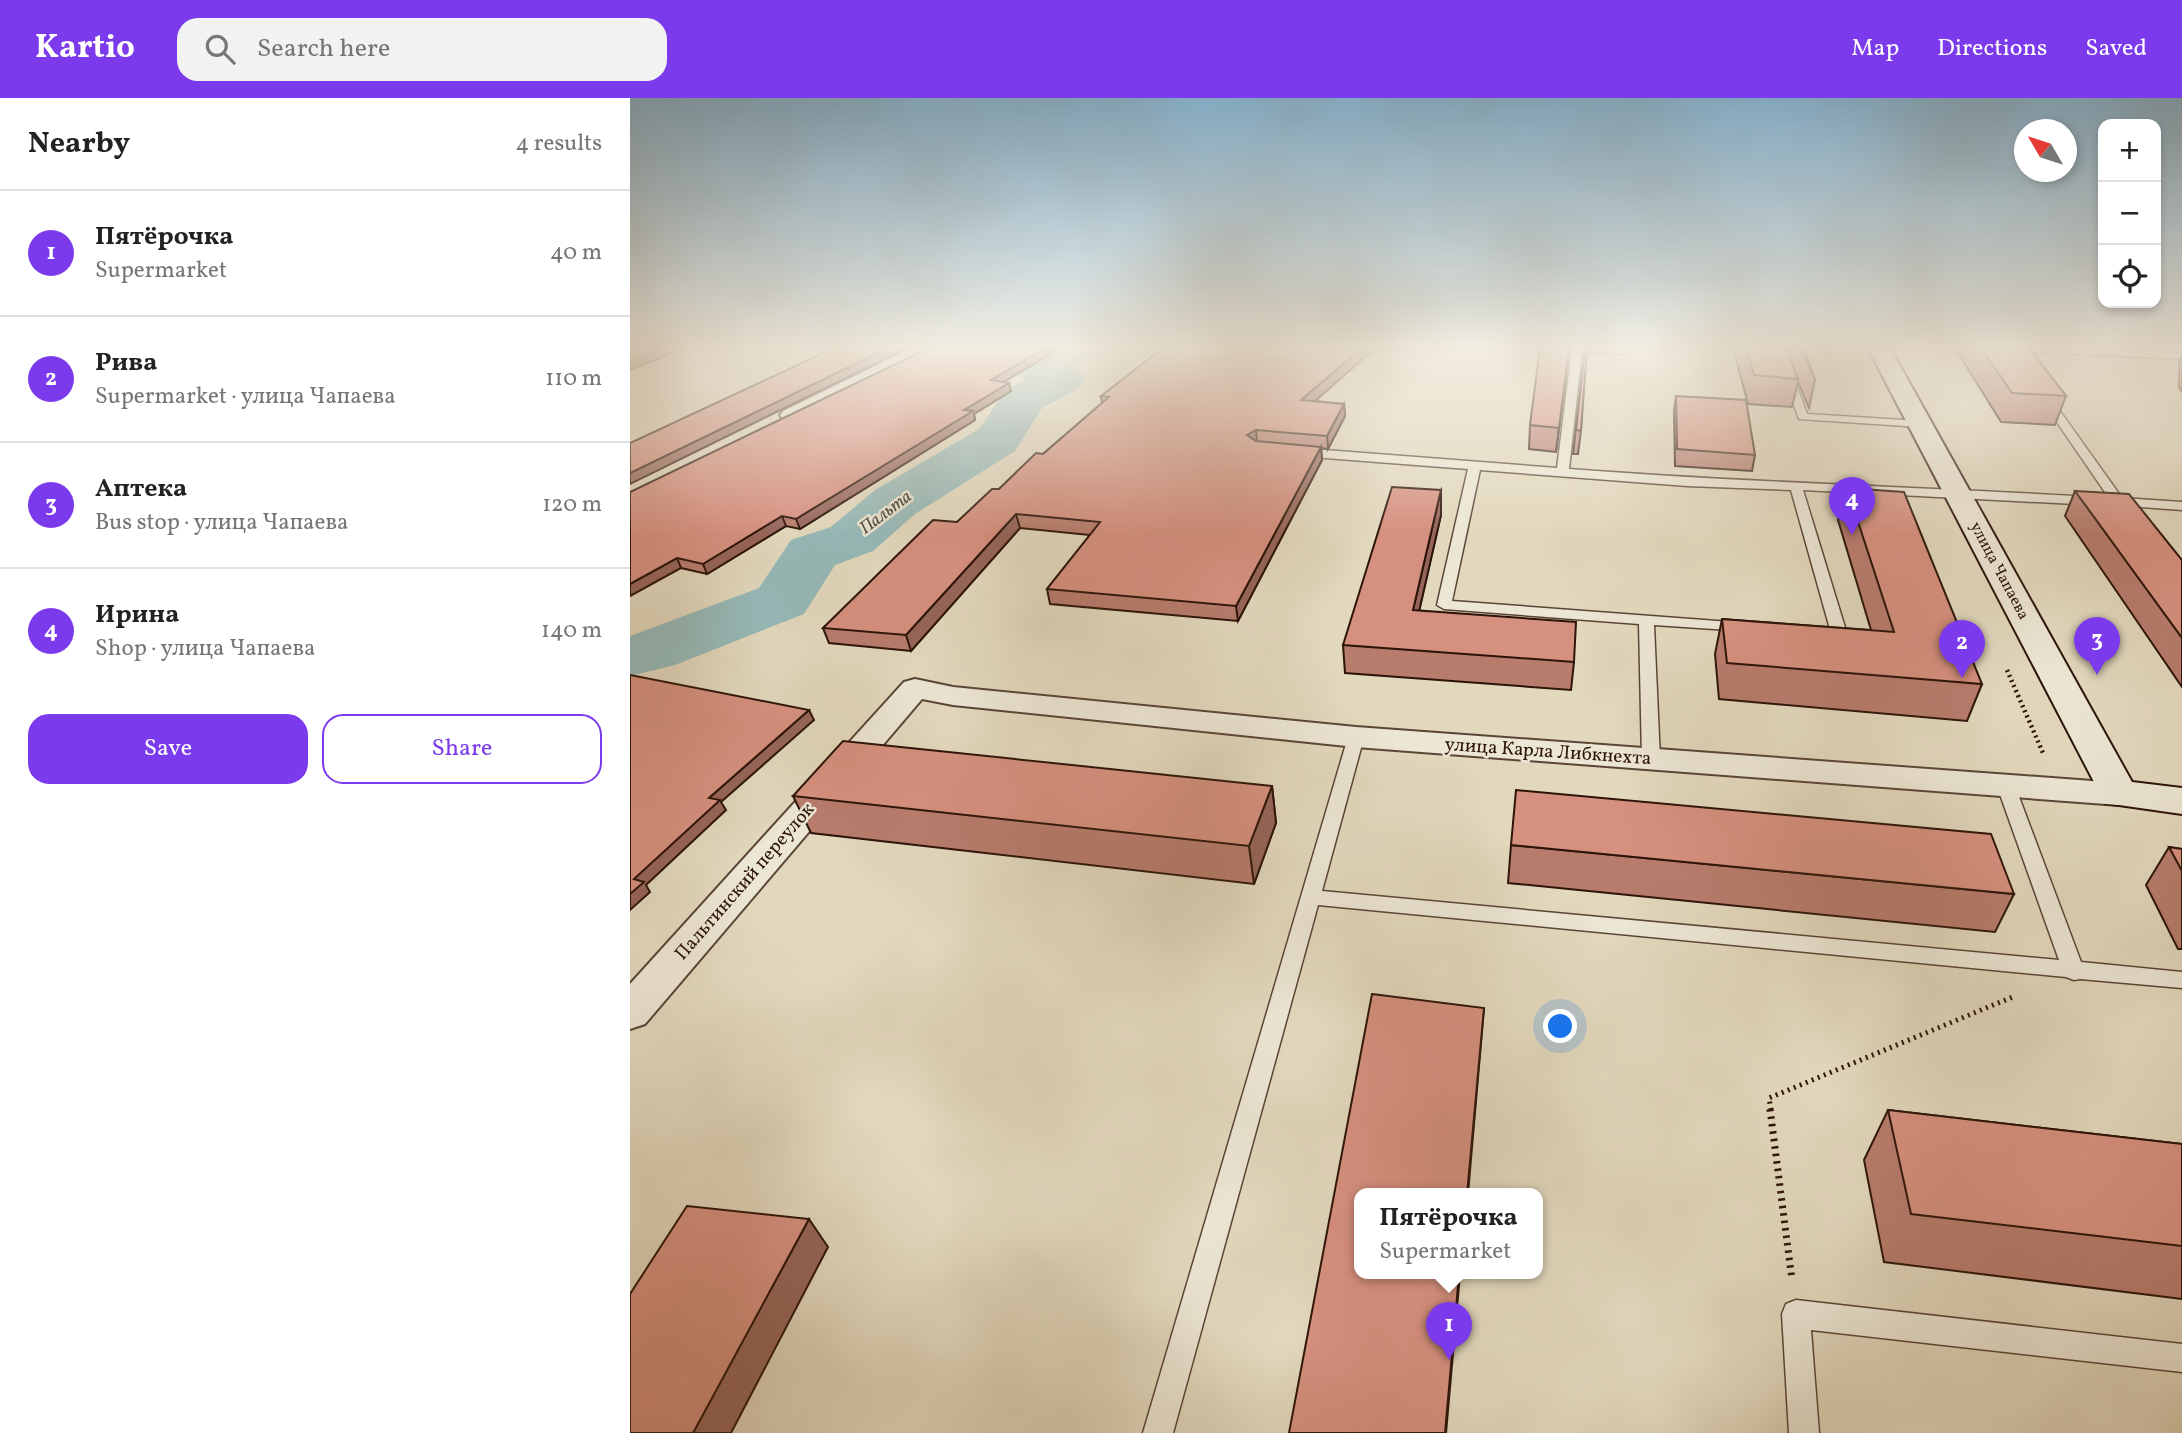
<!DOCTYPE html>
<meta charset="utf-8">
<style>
:root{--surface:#fff;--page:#f2f2f2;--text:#222;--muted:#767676;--line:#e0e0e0;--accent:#7c3aed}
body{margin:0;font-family:Vollkorn,serif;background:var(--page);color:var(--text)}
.controls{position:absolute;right:21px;top:21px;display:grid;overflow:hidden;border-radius:14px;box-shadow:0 4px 10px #0003}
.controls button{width:63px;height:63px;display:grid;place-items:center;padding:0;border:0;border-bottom:2px solid var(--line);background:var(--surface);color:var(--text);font:35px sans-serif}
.compass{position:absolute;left:1384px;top:21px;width:63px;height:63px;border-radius:50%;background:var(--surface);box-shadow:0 4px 10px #0003;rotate:309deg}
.you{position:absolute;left:931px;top:929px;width:24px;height:24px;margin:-18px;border:5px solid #fff;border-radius:50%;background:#1a73e8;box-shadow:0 0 0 10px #1a73e833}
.badge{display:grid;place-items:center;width:46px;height:46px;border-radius:50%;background:var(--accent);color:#fff;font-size:23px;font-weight:700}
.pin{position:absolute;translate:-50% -58px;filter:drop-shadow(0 2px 4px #0008)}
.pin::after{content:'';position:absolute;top:37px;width:24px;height:21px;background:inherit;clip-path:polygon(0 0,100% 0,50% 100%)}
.popup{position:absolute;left:724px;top:1090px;width:189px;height:91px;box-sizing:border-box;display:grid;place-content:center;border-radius:14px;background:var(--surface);filter:drop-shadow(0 2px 5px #0005);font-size:23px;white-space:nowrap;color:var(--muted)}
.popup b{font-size:26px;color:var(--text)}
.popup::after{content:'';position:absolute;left:50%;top:100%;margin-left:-14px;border:14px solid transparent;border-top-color:var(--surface)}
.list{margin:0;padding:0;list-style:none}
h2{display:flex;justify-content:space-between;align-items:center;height:91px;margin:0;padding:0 28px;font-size:30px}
h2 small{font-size:23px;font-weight:400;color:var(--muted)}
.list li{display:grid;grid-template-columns:46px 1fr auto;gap:21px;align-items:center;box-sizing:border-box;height:126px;padding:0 28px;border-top:2px solid var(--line)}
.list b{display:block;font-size:26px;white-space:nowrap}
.list p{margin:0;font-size:23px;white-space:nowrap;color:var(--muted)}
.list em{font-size:23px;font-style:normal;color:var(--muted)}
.actions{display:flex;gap:14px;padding:21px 28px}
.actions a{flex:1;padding:16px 0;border:2px solid var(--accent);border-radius:21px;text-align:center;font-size:24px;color:var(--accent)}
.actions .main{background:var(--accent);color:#fff}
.icon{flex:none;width:38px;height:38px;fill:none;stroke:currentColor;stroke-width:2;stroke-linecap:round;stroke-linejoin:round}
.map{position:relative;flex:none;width:1552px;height:1335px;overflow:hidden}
header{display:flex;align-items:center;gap:42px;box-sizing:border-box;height:98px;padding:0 35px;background:var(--accent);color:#fff}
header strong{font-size:33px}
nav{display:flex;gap:38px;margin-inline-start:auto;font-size:24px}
.search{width:490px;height:63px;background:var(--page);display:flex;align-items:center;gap:18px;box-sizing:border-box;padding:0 24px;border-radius:21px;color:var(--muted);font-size:26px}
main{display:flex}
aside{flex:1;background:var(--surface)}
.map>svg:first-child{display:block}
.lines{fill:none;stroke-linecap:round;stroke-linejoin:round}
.river{fill:#96b9b8;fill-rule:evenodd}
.lane-casing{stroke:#5a4536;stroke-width:3}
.street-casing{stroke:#5a4536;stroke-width:4}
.secondary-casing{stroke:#2d1409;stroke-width:4}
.path-far2{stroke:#2d1409;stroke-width:4.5;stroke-dasharray:2 3.5;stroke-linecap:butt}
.path-far1{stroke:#2d1409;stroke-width:5;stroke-dasharray:2 4.5;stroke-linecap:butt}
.path{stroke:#2d1409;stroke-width:7;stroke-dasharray:2.5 5;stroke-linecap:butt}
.lane{fill:#ece6d4;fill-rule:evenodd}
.street{fill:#ece6d4;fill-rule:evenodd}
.secondary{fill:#ece6d4;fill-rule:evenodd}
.wall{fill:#b87c6d;stroke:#2d1409;stroke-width:2}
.shaded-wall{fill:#966559;stroke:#2d1409;stroke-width:2}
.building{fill:#d6907f;stroke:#2d1409;stroke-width:2}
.labels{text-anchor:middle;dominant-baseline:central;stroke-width:5;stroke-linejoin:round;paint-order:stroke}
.far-street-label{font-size:16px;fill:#2d1409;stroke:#ece6d4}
.far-water-label{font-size:18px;font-style:italic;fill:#524e46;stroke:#ece6d4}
.street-label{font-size:19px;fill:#2d1409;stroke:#ece6d4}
</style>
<header>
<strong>Kartio</strong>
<div class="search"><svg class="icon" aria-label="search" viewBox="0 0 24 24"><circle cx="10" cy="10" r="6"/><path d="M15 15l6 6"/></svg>Search here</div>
<nav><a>Map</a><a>Directions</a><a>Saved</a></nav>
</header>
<main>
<aside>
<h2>Nearby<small>4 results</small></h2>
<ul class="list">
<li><span class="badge">1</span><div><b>Пятёрочка</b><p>Supermarket</p></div><em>40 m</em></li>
<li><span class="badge">2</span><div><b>Рива</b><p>Supermarket · улица Чапаева</p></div><em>110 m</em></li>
<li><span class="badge">3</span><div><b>Аптека</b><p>Bus stop · улица Чапаева</p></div><em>120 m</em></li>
<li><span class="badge">4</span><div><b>Ирина</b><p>Shop · улица Чапаева</p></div><em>140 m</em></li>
</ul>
<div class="actions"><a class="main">Save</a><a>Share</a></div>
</aside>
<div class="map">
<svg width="1552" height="1335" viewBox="0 0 1552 1335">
<rect width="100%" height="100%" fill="#e2d8bd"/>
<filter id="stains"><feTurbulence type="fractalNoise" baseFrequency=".00286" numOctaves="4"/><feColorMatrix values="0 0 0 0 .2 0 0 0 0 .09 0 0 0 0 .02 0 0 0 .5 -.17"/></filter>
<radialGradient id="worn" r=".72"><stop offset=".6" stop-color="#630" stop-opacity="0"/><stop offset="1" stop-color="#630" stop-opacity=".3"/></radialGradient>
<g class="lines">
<!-- river -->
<path class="river" d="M 403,250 L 473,250 L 467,259 L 437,267 L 448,271 L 455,281 L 448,291 L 412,310 L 385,353 L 285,416 L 243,453 L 205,467 L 174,516 L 45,567 L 0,578 L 0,538 L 129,490 L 161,442 L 201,429 L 245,392 L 349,331 L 377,291 L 395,282 L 387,272 L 389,261 L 396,252 Z"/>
<defs>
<path id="lane" d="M 939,250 L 999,250 L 993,256 L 952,253 L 939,371 C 1119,385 1299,389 1479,400 L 1411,301 L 1416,298 L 1420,299 L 1492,400 L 1552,404 L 1552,412 L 1497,408 L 1496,413 L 1492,414 L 1484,408 L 1173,392 L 1217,536 L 1209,541 L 1190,538 L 1187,535 L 1190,532 L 1200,531 L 1161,392 L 1057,388 L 850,372 L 822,503 L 1114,525 L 1121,529 L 1114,533 L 1024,527 L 1030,661 L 1021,667 L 1012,661 L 1009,526 L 814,511 L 807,507 L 838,371 L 669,358 L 663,354 L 669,350 L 927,370 L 942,252 Z
M 1143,250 L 1153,250 L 1177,316 L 1290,323 L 1296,326 L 1290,329 L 1169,321 Z
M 1382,250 L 1552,255 L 1552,261 L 1387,253 Z
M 726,634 L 734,639 L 692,793 L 1429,862 L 1367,688 L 1376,682 L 1385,688 L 1451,864 L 1552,874 L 1552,890 L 1450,881 L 1444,882 L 1436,879 L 688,807 L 543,1335 L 513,1335 L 718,639 Z
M 1166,1202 L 1552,1246 L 1552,1274 L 1181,1232 L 1189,1335 L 1159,1335 L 1152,1216 L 1156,1206 Z"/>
<path id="street" d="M 282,250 L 305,250 L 303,254 L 167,321 L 153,321 L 150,317 L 153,313 Z
M 285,581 L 323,589 L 726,629 L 1489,685 L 1501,688 L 1506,696 L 1501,704 L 1489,707 L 726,649 L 323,607 L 292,601 L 15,926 L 0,931 L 0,886 L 274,584 Z"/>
<path id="secondary" d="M 1238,250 L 1260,250 L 1502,684 L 1552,690 L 1552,716 L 1475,705 Z"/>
</defs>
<!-- lane casing -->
<use href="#lane" class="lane-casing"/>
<!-- street casing -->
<use href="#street" class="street-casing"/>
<!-- secondary casing -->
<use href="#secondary" class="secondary-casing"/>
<!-- path-far2 -->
<path class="path-far2" d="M 1377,572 L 1413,655"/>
<!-- path-far1 -->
<path class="path-far1" d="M 1141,1012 L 1139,1000 L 1385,898"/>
<!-- path -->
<path class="path" d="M 1140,1011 L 1162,1182"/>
<!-- lane -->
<use href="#lane" class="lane"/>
<!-- street -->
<use href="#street" class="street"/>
<!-- secondary -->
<use href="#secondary" class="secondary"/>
</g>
<!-- wall -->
<path class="wall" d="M 431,250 L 374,284 L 381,293 L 344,316 L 345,322 L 170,431 L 156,428 L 77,476 L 51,470 L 0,394 Z
M 939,250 L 926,354 L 899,351 L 900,327 Z
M 955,250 L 951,333 L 948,356 L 943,356 Z
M 1103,250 L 1174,250 L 1185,282 L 1179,310 L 1168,284 L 1162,309 L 1118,306 Z
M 1325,250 L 1399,250 L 1436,298 L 1425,327 L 1371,324 Z
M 1552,257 L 1552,294 L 1549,290 L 1549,263 Z
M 471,298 L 685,303 L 714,306 L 715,318 L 698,351 L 691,350 L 692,362 L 608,523 L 420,506 L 417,491 L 460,437 L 390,430 L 281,553 L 199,545 L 193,530 L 413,356 L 472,305 Z
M 1046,298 L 1125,357 L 1122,373 L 1045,368 L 1044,313 Z
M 1217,390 L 1352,586 L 1337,623 L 1089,601 L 1085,556 L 1092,521 L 1241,532 L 1208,422 Z
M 811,392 L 811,417 L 789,513 L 944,564 L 941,592 L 715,575 L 713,547 Z
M 1445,393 L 1552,462 L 1552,589 L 1435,418 Z
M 642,688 L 646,725 L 624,786 L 181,735 L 163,698 Z
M 881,747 L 1384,796 L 1365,834 L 878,785 Z
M 1539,749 L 1552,751 L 1552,851 L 1548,851 L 1516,787 Z
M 1258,1012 L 1552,1046 L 1552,1201 L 1254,1164 L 1234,1062 Z"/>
<!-- shaded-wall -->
<path class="shaded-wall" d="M 33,250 L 54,250 L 0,272 L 0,263 Z
M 258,250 L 277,250 L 0,386 L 0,375 Z
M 416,250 L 431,250 L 363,290 L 361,282 Z
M 732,250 L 745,250 L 672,315 L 671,302 Z
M 939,250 L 940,250 L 926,354 Z
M 379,285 L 381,293 L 344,316 L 345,322 L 170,431 L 166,421 L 334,312 Z
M 714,306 L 715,318 L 698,351 L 697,338 Z
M 626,332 L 627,345 L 617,337 Z
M 691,349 L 692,362 L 608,523 L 606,508 Z
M 811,392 L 811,417 L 783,540 L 783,512 Z
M 386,416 L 390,430 L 281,553 L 276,537 Z
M 152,418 L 156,428 L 77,476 L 73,466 Z
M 47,460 L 51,470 L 0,498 L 0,486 Z
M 179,612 L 184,622 L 91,704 L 96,712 L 16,787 L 20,794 L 0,812 L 0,796 L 4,781 L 79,700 Z
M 642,688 L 646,725 L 624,786 L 619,748 Z
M 854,910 L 838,1096 L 837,1096 Z
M 179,1121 L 198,1149 L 101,1335 L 63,1335 Z
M 829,1176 L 830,1176 L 816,1335 L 815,1335 Z"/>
<!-- building -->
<path class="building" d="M 0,250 L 33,250 L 0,263 Z
M 204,250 L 258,250 L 0,375 L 0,345 Z
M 299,250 L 416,250 L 361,282 L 379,285 L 334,312 L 343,313 L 166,421 L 152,418 L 73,466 L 47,460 L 0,486 L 0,394 Z
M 533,250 L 732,250 L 671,302 L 714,306 L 697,338 L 626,332 L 617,337 L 626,343 L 691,349 L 606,508 L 417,491 L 470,424 L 386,416 L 276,537 L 193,530 L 303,422 L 327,424 L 362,391 L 369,391 L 406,355 L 413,356 L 479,299 L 471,298 Z
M 910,250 L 939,250 L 929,330 L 900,327 Z
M 955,250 L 957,250 L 951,333 L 946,332 Z
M 1116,250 L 1156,250 L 1168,281 L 1124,277 Z
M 1171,250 L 1174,250 L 1185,282 Z
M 1351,250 L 1399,250 L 1436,298 L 1382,295 Z
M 1046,298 L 1116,302 L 1125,357 L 1047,351 Z
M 762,389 L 811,392 L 783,512 L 946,524 L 944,564 L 713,547 Z
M 1217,390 L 1274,394 L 1352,586 L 1097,565 L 1092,521 L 1264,534 Z
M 1445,393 L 1499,396 L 1552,462 L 1552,540 Z
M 0,577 L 179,612 L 79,700 L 90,702 L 4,781 L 14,784 L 0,796 Z
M 213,643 L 642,688 L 619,748 L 163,698 Z
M 886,692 L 1361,736 L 1384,796 L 881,747 Z
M 1539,749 L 1552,751 L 1552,773 Z
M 742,896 L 854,910 L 837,1096 L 730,1096 L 730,1176 L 829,1176 L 815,1335 L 659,1335 Z
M 1258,1012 L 1552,1046 L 1552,1148 L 1281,1116 Z
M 57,1108 L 179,1121 L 63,1335 L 0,1335 L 0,1196 Z"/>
<!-- sky -->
<linearGradient id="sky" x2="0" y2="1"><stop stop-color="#87b6d5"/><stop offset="0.57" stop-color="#f2ede1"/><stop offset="1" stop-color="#f2ede1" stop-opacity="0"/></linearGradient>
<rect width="1552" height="437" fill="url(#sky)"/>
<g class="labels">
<!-- far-street labels -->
<g class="far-street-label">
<text transform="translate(1369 473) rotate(62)">улица Чапаева</text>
</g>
<!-- far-water labels -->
<g class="far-water-label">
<text transform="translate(256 415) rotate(-37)">Пальта</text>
</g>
<!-- street labels -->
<g class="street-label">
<text transform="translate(918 654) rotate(4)">улица Карла Либкнехта</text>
<text transform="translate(115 784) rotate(-49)">Пальтинский переулок</text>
</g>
</g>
<rect width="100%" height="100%" filter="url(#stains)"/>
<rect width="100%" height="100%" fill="url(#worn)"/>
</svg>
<div class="controls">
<button>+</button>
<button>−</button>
<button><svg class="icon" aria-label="locate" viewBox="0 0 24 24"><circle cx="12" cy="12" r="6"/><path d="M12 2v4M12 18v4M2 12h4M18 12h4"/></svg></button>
</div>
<svg class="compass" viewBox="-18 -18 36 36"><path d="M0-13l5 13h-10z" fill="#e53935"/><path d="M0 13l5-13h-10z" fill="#767676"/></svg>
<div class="you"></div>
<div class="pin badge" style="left:819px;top:1262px">1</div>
<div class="popup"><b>Пятёрочка</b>Supermarket</div>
<div class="pin badge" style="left:1332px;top:580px">2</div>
<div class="pin badge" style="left:1467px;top:577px">3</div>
<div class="pin badge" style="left:1222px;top:437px">4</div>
</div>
</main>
